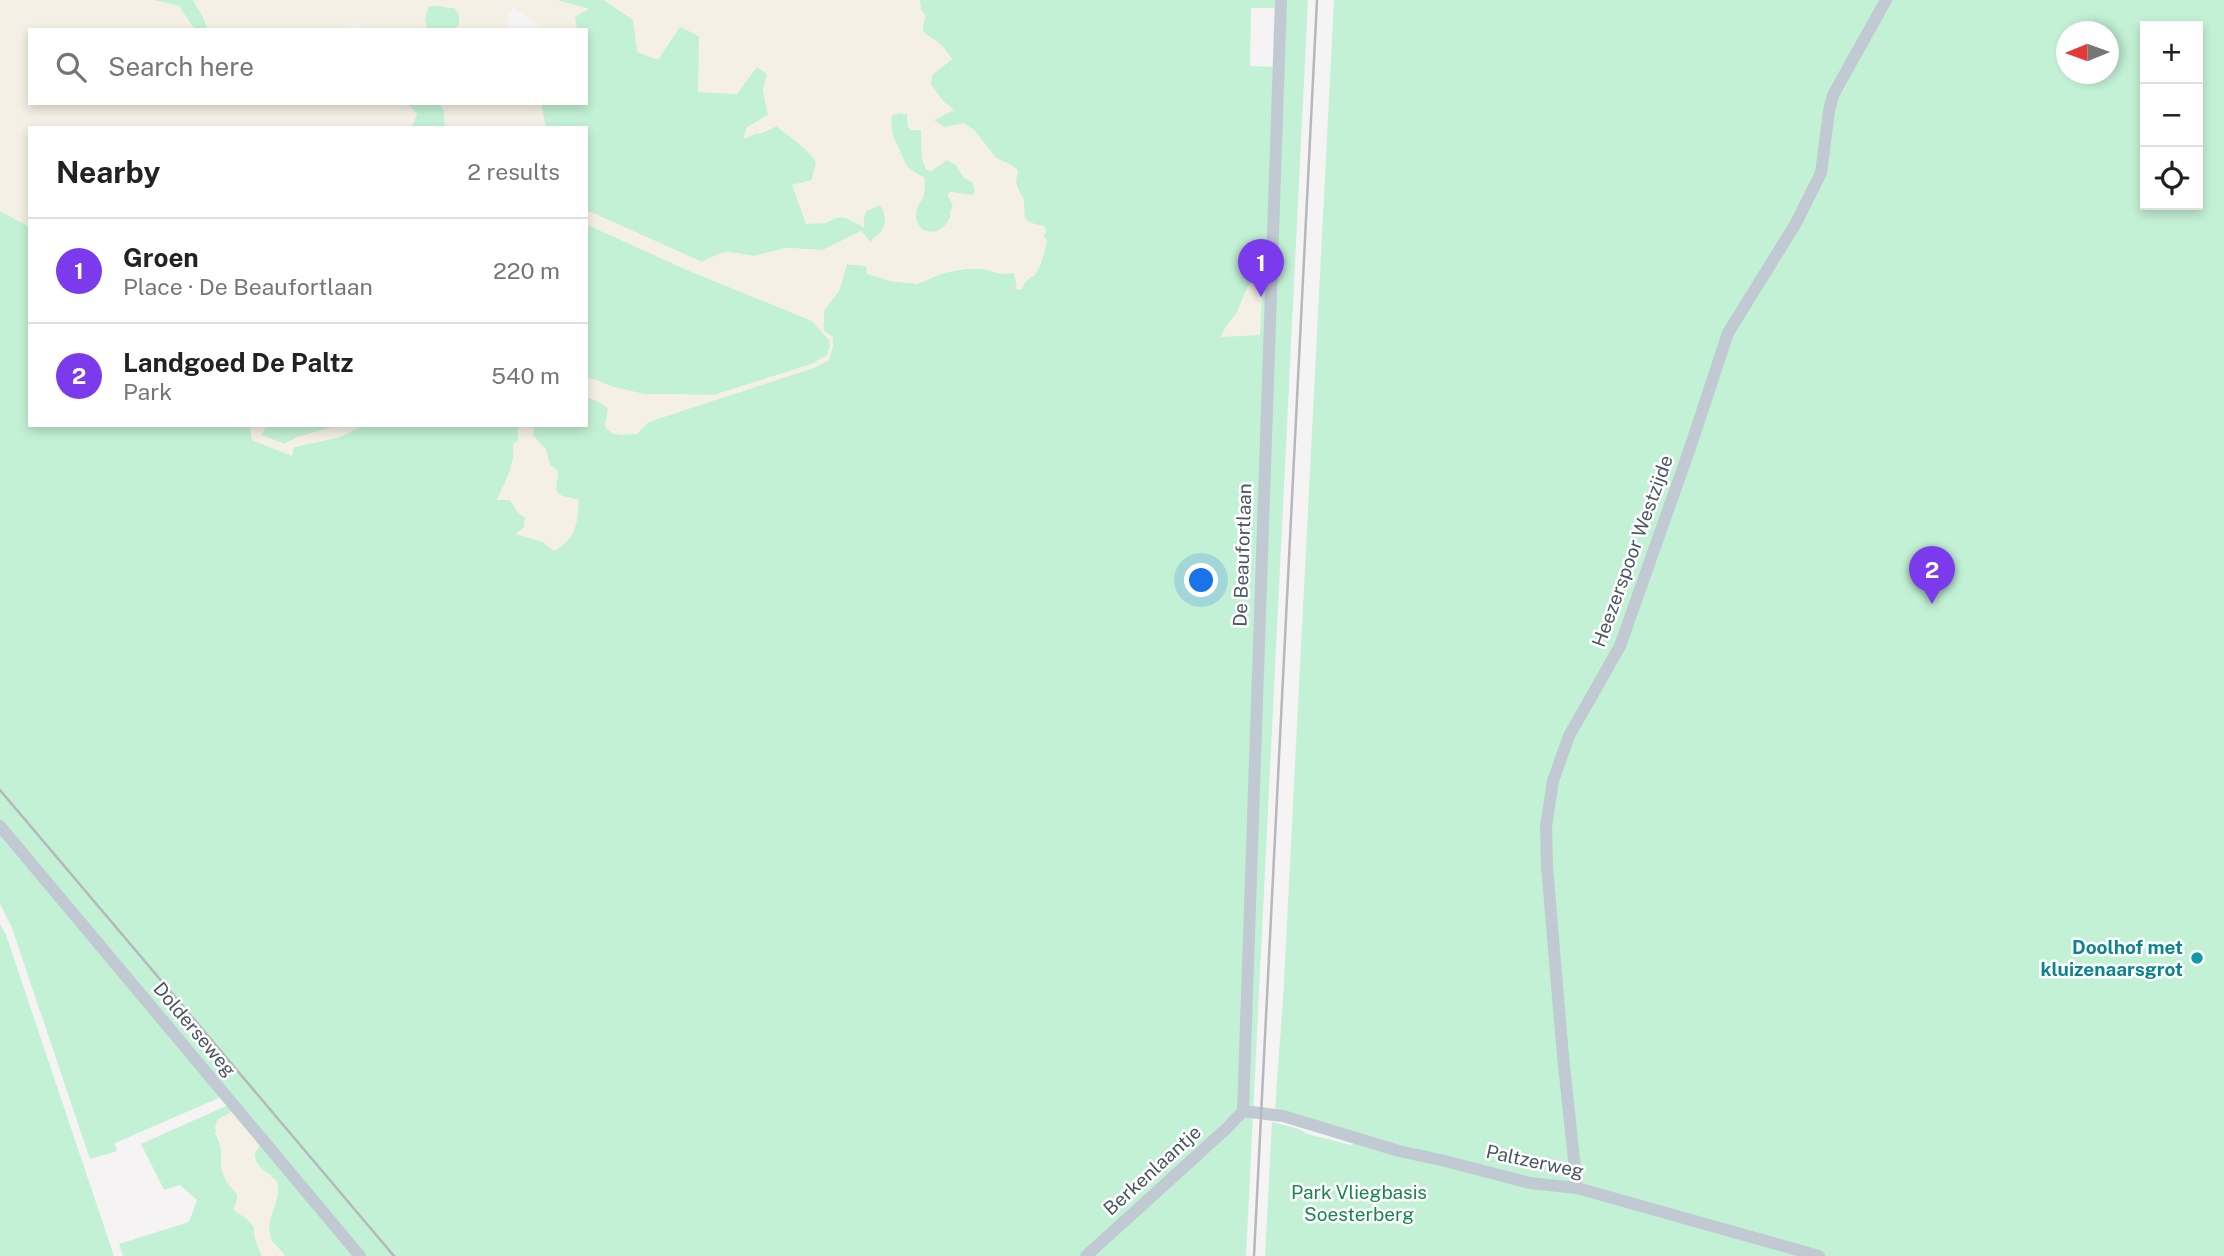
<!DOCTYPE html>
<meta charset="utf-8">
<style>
:root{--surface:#fff;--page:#f6f6f6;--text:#222;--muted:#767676;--line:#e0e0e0;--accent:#7c3aed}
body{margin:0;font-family:"Public Sans",sans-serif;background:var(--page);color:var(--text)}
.controls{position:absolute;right:21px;top:21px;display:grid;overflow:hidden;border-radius:0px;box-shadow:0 4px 10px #0003}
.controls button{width:63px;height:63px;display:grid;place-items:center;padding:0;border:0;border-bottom:2px solid var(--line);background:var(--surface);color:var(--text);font:35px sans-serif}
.compass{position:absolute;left:2056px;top:21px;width:63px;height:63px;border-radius:50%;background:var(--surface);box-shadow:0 4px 10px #0003;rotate:269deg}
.you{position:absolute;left:1202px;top:581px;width:24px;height:24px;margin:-18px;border:5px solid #fff;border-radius:50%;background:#1a73e8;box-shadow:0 0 0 10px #1a73e833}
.badge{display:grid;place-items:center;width:46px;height:46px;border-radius:50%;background:var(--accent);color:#fff;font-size:23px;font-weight:700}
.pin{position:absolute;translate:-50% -58px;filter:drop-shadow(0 2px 4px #0008)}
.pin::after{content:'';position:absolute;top:37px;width:24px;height:21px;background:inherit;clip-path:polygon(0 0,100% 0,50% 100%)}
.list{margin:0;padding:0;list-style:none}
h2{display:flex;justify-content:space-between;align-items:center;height:91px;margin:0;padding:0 28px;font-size:30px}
h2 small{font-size:23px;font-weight:400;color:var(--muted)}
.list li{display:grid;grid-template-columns:46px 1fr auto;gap:21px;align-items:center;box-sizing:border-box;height:105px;padding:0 28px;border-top:2px solid var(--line)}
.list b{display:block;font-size:26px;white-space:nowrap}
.list p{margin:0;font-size:23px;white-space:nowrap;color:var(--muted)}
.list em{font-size:23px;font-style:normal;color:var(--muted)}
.icon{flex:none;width:38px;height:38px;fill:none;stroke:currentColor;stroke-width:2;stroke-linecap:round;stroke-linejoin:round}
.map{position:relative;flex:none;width:2224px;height:1256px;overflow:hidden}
.search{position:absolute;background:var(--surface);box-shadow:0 4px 10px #0003;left:28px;top:28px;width:560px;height:77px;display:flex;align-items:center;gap:18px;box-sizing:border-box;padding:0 24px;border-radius:0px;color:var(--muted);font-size:26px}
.panel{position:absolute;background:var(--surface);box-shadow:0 4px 10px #0003;left:28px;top:126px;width:560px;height:301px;border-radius:0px}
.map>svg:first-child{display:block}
.green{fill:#c3f1d5;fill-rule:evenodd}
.sand{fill:#f5f0e5;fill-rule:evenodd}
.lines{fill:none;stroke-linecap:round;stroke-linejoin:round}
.minor{stroke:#c1cad2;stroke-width:12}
.rail{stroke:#b5b8bd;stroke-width:2.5}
.culture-dot{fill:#0f9aa8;stroke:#fff;stroke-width:2.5}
.labels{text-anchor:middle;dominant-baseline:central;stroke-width:5;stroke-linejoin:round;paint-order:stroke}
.street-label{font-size:19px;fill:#4a5661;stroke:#fff}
.culture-label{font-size:19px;font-weight:bold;fill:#0d838f;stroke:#fff;text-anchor:end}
.park-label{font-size:19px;fill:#17864f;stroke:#fff}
</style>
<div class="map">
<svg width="2224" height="1256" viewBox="0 0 2224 1256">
<rect width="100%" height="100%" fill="#f5f3f3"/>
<!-- green -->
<path class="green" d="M 153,0 L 193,0 L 203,17 L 208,30 L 195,30 L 179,6 Z
M 557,0 L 604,0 L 633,20 L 680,26 L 757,67 L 767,74 L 763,90 L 768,115 L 748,127 L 760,134 L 777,126 C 790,138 807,147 816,162 L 812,181 L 792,185 L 826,223 C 845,212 846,219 864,227 L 864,217 L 866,211 L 880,205 C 891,220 882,232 872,244 L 861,231 L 823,250 L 787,248 L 754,256 L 729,252 L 721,253 L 702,262 L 586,210 L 586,128 L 546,128 L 541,107 L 541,103 L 586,103 L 586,30 L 577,30 L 574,17 L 588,9 Z
M 920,0 L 1308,0 L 1246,1256 L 366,1256 L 0,821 L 0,211 L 30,227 L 30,425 L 250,425 L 252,440 L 291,455 L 294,447 L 340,437 L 363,425 L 518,425 L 518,441 L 513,444 C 516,465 505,481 497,500 L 510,500 L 519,514 L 525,517 L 524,527 L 517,534 L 543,542 L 579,500 L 559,495 L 556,490 L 558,471 L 550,465 L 546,450 L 533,436 L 534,425 L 586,425 L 586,397 L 598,401 L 608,408 L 605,426 C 612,438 625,434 637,434 L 647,423 L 657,419 L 816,367 L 829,360 L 833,346 L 832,337 L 824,331 L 824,310 L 839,291 L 847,264 L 866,266 L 917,284 C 939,274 957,267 981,269 C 993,269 1002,274 1014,273 L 1018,290 L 1022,289 C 1025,281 1027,280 1033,275 C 1041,267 1044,253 1047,241 L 1043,235 L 1046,232 L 1044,226 C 1033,224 1024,223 1023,210 C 1022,209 1024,200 1023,199 C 1019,187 1013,187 1018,172 L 1013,166 L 996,158 L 974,130 L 944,127 L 933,120 L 950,106 L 944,102 L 931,85 L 932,75 L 952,59 L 937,41 L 929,38 L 923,32 ZM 1251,8 L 1278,8 L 1276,67 L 1250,66 ZM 1263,275 L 1249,334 L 1244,336 L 1226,326 L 1236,314 L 1248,286 Z
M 1334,0 L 2224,0 L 2224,1256 L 1265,1256 L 1272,1122 L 1299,1129 L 1307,1134 L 1351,1145 L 1362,1138 L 1275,1108 L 1283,1000 ZM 2145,26 L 2198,26 L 2198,205 L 2145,205 ZM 2066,32 L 2108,32 L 2108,74 L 2066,74 Z
M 432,5 L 455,8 L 459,15 L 459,25 L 455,30 L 427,30 L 425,19 L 428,7 Z
M 407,103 L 439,103 L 444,111 L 445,128 L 411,128 L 417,114 Z
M 899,113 L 907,114 L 908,127 L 912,130 L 921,130 L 922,159 L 926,169 L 931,171 L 947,160 L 956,165 L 964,178 L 973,182 L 975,192 L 972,195 L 950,192 L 948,195 L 953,205 C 952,211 951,217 948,222 C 938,236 917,236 916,216 C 915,202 928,197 924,178 L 907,167 L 892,134 L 891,119 L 892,115 Z
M 586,224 L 687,270 L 793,312 L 812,321 L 829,340 L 830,347 L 827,355 L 812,364 L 714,395 L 644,394 L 613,387 L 596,380 L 586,378 Z
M 267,425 L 339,425 L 298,437 L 284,444 L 260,435 Z
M 0,833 L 221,1097 L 115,1143 L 117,1151 L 90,1159 L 12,928 L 0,904 Z
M 0,924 L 6,935 L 114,1256 L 0,1256 Z
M 228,1105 L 233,1111 L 223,1117 L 215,1133 C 229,1158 212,1167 237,1194 L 237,1213 L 245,1217 L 254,1227 L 255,1239 L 262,1256 L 123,1256 L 119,1244 L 189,1222 L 197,1200 L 180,1185 L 164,1190 L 141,1144 Z
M 261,1144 L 355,1256 L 285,1256 C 277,1244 270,1245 269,1228 L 271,1175 C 261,1169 253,1163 255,1150 Z"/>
<!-- sand -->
<path class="sand" d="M 0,0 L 153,0 L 179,6 L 195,30 L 30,30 L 30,103 L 407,103 L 417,114 L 411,128 L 30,128 L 30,227 L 0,211 Z
M 193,0 L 557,0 L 589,9 L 575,17 L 577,30 L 545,30 L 513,8 L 508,13 L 506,30 L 455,30 L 459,24 L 459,15 L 454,8 L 442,7 L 437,5 L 428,7 L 425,19 L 427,30 L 364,30 L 357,23 L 347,26 L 346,30 L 208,30 L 203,17 Z
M 604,0 L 920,0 L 920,9 L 926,16 C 919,34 924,32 937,42 C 944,46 948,53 952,59 L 932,75 L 931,85 L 944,102 L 954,110 L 934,120 L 944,127 L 964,123 L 974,130 L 996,158 L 1017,169 C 1017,176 1014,185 1018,192 C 1021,198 1023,193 1024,201 C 1025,226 1023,219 1046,228 L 1043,235 L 1047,241 L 1040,266 L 1034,276 L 1027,278 L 1022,289 L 1015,289 L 1017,281 L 1014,273 L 1001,274 L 983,269 L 961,268 L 950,270 L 917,284 L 890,281 L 867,274 L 866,266 L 847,264 L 839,291 L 824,310 L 824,331 L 833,337 L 833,345 L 829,360 L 816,367 L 657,419 L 647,423 L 637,434 L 613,434 L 605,426 L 608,408 L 598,401 L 586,397 L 586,378 L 596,380 L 613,387 L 644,394 L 714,395 L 812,364 L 827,355 L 830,347 L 829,340 L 812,321 L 687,270 L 586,224 L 586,210 L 702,262 L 721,253 L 729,252 L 754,256 L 787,248 L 823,250 L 861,231 L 871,243 L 872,239 C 885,232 891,218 880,205 L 866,211 L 864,217 L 864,228 L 848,217 L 838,216 L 826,223 L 806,224 L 792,185 L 812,180 L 816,162 C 807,147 790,138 777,126 L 743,139 L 747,127 L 768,115 L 763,90 L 767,74 L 757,67 L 737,94 L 698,92 L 699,36 L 680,27 L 658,60 L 637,52 L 633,20 ZM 899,113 L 908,114 L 910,130 L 921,130 L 922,159 L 926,169 L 931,171 L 947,160 L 956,165 C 963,182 974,176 975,192 L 972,195 L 950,192 L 948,195 L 953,205 L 950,213 L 951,217 C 947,223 942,231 934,232 C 922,235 913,222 916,210 C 918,205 922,201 924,195 C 925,189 925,184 924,178 L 907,167 L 892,133 L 891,119 L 892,115 Z
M 439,103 L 541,103 L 546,128 L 445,128 L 444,111 Z
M 1263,274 L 1260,335 L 1221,337 C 1224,327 1232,321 1237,312 C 1246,293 1244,287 1263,274 Z
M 250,425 L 267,425 L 261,435 L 284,444 L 298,437 L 339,425 L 363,425 L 340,437 L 294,447 L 292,456 L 252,440 Z
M 518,425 L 534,425 L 533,436 L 546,450 L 550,465 L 558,471 L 556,490 C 561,498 570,499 579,500 C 577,525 577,537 554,551 L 543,542 L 515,534 L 524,527 L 525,517 L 519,514 L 510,500 L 497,500 C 505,481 516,465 513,444 L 518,441 Z
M 233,1111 L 261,1144 L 254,1154 L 257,1165 L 277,1181 C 283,1201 264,1219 270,1238 C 273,1246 280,1250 285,1256 L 262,1256 L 255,1239 L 254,1227 L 245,1217 L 233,1210 L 237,1200 L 237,1194 L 227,1183 L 221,1169 L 221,1143 L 215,1128 L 217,1120 Z"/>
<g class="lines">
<!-- minor -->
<path class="minor" d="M 0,826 L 360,1256
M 1243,1111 L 1281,0
M 1243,1111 L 1283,1116 L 1399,1151 L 1445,1161 L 1530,1183 L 1577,1188 L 1819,1256
M 1577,1188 L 1563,1056 L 1547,866 L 1546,827 L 1553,781 L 1569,736 L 1620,646 L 1690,448 L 1728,333 L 1796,223 L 1821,173 L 1829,111 L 1833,95 L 1886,0
M 1086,1256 L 1227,1128 L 1243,1111"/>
<!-- rail -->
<path class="rail" d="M 0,790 L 394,1256
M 1254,1256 L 1317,0"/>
</g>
<!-- markers -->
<circle class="culture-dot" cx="2197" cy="958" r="7"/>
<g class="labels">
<!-- street labels -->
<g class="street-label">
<text transform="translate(1632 551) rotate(-70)">Heezerspoor Westzijde</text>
<text transform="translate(1242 555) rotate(-88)">De Beaufortlaan</text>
<text transform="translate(195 1029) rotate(50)">Dolderseweg</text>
<text transform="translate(1535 1161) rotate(12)">Paltzerweg</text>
<text transform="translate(1152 1170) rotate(-42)">Berkenlaantje</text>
</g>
<!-- culture labels -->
<g class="culture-label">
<text x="2183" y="947">Doolhof met<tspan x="2183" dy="22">kluizenaarsgrot</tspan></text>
</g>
<!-- park labels -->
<g class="park-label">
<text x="1359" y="1192">Park Vliegbasis<tspan x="1359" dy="22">Soesterberg</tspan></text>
</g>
</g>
</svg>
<div class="controls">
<button>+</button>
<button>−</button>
<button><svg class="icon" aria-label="locate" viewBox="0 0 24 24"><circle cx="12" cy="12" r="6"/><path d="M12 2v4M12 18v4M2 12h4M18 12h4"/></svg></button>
</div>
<svg class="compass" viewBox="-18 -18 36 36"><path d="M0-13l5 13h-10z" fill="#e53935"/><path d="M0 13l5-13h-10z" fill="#767676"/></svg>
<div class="you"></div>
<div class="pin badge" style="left:1261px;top:297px">1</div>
<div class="pin badge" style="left:1932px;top:604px">2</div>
<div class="search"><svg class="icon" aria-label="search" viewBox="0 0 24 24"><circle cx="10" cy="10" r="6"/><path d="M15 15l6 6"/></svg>Search here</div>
<section class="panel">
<h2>Nearby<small>2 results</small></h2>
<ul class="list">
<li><span class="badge">1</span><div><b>Groen</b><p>Place · De Beaufortlaan</p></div><em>220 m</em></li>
<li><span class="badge">2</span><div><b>Landgoed De Paltz</b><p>Park</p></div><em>540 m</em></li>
</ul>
</section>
</div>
